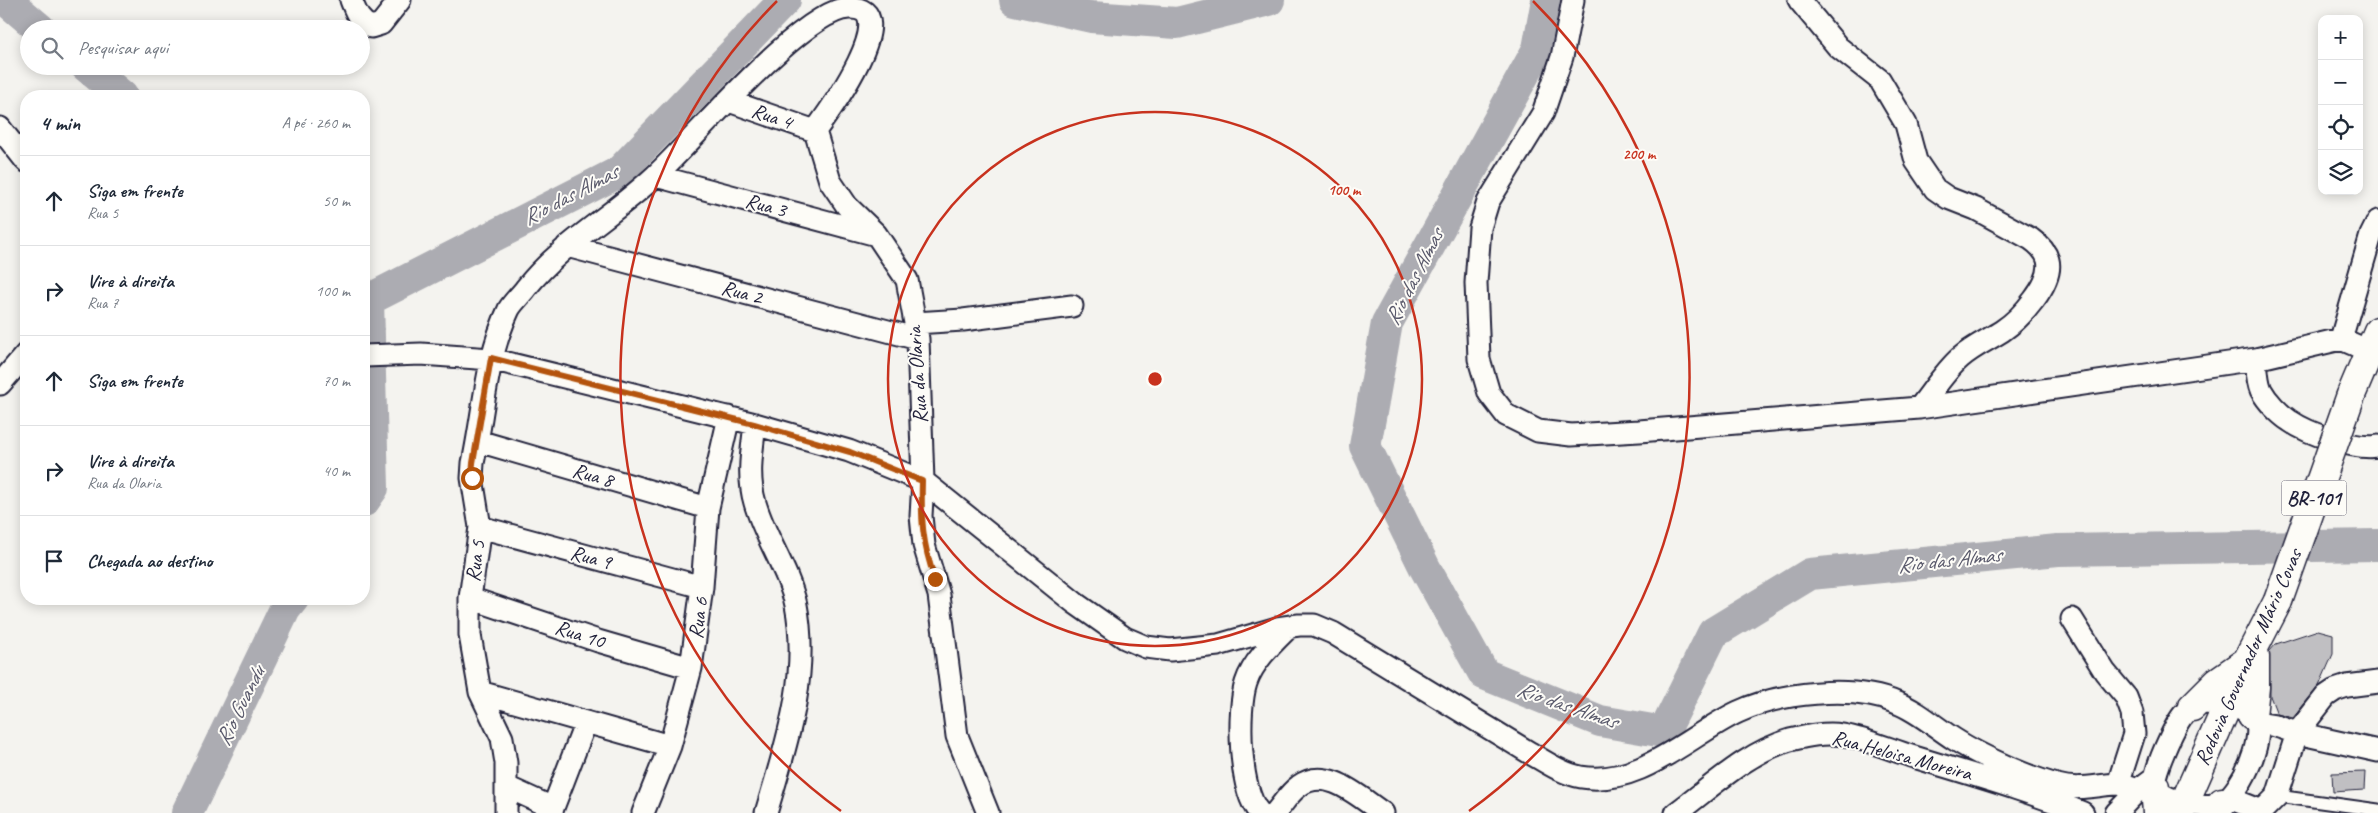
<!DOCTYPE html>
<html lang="pt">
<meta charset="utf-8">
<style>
:root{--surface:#fff;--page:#f2f2f3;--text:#1f2937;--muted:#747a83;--line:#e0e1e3}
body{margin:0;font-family:Caveat,sans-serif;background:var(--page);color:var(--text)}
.controls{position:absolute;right:15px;top:15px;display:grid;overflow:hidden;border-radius:10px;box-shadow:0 2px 12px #0003}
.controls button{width:45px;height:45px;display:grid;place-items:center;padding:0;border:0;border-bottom:1px solid var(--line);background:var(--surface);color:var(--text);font:25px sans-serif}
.stop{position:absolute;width:15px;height:15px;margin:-11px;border:4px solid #b45309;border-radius:50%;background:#fff}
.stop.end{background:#b45309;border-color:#fff;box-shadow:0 1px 5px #0008}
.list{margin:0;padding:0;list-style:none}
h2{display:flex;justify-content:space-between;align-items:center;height:65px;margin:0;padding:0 20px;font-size:21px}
h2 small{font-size:16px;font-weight:400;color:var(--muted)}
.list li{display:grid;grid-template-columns:32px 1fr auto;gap:15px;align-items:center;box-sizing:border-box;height:90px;padding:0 20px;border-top:1px solid var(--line)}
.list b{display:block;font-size:19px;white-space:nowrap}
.list p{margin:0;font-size:16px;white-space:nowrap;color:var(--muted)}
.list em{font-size:16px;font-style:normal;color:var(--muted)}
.icon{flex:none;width:28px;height:28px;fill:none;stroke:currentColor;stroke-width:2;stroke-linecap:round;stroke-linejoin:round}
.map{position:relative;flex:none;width:2378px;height:813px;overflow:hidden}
.search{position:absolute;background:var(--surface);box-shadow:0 2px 12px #0003;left:20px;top:20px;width:350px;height:55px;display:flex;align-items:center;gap:12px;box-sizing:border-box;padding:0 18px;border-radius:28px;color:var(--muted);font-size:19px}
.panel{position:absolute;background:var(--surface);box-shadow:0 2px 12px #0003;left:20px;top:90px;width:350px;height:515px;border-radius:20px}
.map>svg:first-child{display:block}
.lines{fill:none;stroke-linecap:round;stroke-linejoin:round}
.river{stroke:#acacb2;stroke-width:32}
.building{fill:#c0bfc2;stroke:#22223b}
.service-casing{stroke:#22223b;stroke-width:15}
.minor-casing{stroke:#22223b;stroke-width:25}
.trunk-casing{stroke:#22223b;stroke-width:31}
.service{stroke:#fdfcf7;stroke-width:11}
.minor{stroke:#fdfcf7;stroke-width:21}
.trunk{stroke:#fdfcf7;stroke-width:28}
.trunk-bridge-casing{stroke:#22223b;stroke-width:31;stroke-linecap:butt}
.trunk-bridge{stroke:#fdfcf7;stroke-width:28}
.route{stroke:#b45309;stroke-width:6}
.ring{fill:none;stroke:#c8321e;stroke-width:2.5}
.labels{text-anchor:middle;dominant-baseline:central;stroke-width:4;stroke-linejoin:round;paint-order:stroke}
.shield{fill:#fdfcf7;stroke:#646373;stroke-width:1}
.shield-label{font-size:20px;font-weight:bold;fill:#22223b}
.street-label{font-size:21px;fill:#22223b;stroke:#fdfcf7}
.water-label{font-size:22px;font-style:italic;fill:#59596b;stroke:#fdfcf7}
.centre{fill:#c8321e;stroke:#fdfcf7;stroke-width:2.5}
.ring-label{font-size:15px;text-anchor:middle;font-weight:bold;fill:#c8321e;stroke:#fdfcf7;stroke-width:4;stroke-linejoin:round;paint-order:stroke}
</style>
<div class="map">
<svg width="2378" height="813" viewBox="0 0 2378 813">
<rect width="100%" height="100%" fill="#f4f3ef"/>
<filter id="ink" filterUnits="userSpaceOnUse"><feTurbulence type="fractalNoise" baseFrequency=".02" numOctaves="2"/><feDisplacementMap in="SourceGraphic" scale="10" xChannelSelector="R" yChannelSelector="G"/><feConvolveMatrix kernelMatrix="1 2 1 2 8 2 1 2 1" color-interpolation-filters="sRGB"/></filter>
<g filter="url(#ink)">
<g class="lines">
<!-- river -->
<path class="river" d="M 6,0 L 40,29
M 1015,0 L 1091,17 L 1177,23 L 1269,0
M 1547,0 L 1538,49 L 1387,323 L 1365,446 L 1425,568 L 1484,674 L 1600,721 L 1664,732 L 1713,633 L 1810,574 L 2058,550 L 2378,545
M 86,66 L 122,96
M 364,296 L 368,300 L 619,172 L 785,0
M 364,501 L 373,488 L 368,300
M 187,813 L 285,609 L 293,599"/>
</g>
<!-- building -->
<path class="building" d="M 2318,630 L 2333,634 L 2333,654 L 2319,686 L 2293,718 L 2277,714 L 2270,696 L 2269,652 L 2276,644 Z
M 2365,772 L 2364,790 L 2333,792 L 2332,773 Z"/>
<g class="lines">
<defs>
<path id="service" d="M 2277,796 L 2378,810"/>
<path id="minor" d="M 351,0 C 356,12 359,22 371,27 L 381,24 L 400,0
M 1573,0 L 1562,57 L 1543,113 L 1488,202 L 1480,228 L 1476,283 L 1479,359 L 1489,393 L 1506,415 L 1538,431 L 1571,435 L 1639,431 L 1919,408 L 2256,359 L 2341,339 L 2369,351
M 1799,0 L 1838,47 L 1880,80 L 1906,124 L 1916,161 L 1935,189 L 1948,198 L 1976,209 L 2031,239 C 2038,244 2046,252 2048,260 C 2054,283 2020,319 2002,331 C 1988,340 1972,347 1960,358 C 1945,371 1932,392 1919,408
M 729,101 L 815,131
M 0,128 L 26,161
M 656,176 L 873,234
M 567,246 L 918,339
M 915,323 L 963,320 L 1072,306
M 2341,339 L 2371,235 L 2378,221
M 364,356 L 421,354 L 491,359 L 755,424 L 849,451 L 923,481 L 1075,603 L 1125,638 L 1146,647 L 1170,650 L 1218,645 L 1277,628 L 1299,625 L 1314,625 L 1333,633 L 1530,753 C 1546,762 1563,774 1581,777 C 1640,787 1689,735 1738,712 C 1755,704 1774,699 1792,696 C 1825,691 1865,689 1897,703 C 1918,711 1935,727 1954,739 C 1980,756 2027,777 2057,785 C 2079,791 2096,785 2117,784 C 2124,784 2132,787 2139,789 L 2155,777
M 2256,359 C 2257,369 2257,381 2261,390 C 2267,401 2279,414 2290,421 C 2309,434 2355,450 2378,446
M 0,384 L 26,354
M 755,424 C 752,451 747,476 755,503 C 765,538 788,569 796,605 C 810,676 786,745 766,813
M 478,441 L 708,508
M 480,527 L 702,587
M 470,598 L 598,641 L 691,668
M 2072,619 L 2105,672 L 2126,697 L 2132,713 L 2134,734 L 2118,784
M 480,692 L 670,746
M 2198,703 C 2215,703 2240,705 2253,717 C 2269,732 2241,792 2224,801 C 2210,809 2189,805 2175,800 C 2168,798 2156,793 2155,785 C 2152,773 2175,725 2183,715 C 2187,710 2193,706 2198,703 Z
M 2257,723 L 2276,726 L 2297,733 L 2378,751
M 507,787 L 553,808
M 2229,798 L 2262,811
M 2262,811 L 2277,796 L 2297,733 L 2326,696 L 2335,690 L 2347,686 L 2378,682
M 506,813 L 506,763 L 502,738 L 480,692 L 470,635 L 470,598 L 480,527 L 472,478 L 473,463 C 484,412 486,357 509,309 C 513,302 521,295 526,288 C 563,242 614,215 656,175 C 694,140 802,10 849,8 C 907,6 826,116 815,131 L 830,181 L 847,206 L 876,234 L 907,280 L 918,339 L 923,481 L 921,516 L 924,545 L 939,595 L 957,736 L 988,813
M 551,813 L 586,722
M 643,813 L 670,746 L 691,668 L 702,587 L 708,508 L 729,417
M 1260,813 C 1239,793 1237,710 1246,683 C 1253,661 1274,642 1290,626
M 1275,813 C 1283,804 1289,793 1299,786 C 1327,765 1360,798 1383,813
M 1676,813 C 1713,786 1746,753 1790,740 C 1807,736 1825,732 1843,735 C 1866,739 1889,749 1911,756 C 1969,774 2027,790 2083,813
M 2116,813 L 2139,789"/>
<path id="trunk" d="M 2351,395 L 2378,331
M 2192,707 L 2218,681 L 2247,661
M 2252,716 L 2255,687 L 2255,656
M 2155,787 L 2157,813
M 2180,813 L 2247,661 L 2278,601
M 2216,813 L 2222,802"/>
</defs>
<!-- service casing -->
<use href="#service" class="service-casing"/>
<!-- minor casing -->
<use href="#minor" class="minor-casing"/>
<!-- trunk casing -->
<use href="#trunk" class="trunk-casing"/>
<!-- service -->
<use href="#service" class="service"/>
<!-- minor -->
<use href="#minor" class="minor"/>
<!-- trunk -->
<use href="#trunk" class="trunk"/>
<defs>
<path id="trunk-bridge" d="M 2278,601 L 2351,395"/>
</defs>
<!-- trunk-bridge casing -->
<use href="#trunk-bridge" class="trunk-bridge-casing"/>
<!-- trunk-bridge -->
<use href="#trunk-bridge" class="trunk-bridge"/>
</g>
</g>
<g class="lines" filter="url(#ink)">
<!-- route -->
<path class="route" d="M 472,478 L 473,463 L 491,358 L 754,424 L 850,452 L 922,481 C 921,518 922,544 935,579"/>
</g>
<!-- distance rings -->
<g class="ring">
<circle cx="1155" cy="379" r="267"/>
<path d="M841 811A534 534 0 0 1 777 1M1533 1A534 534 0 0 1 1469 811"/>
</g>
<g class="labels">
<!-- shield labels -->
<rect class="shield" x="2281.5" y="480.5" width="65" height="35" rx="4"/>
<g class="shield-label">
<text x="2314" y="498">BR-101</text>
</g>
<!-- street labels -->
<g class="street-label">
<text transform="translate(772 116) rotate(19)">Rua 4</text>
<text transform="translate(766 205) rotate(15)">Rua 3</text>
<text transform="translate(742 292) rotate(15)">Rua 2</text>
<text transform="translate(917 375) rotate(-94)">Rua da Olaria</text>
<text transform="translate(593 475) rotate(16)">Rua 8</text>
<text transform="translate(591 557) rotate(15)">Rua 9</text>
<text transform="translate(475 561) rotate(-82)">Rua 5</text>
<text transform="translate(698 618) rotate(-82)">Rua 6</text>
<text transform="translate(580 634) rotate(18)">Rua 10</text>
<text transform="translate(2248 657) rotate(-66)">Rodovia Governador Mário Covas</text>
<text transform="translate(1902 755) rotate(15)">Rua Heloisa Moreira</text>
</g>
<!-- water labels -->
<g class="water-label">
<text transform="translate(570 195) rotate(-28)">Rio das Almas</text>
<text transform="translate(1414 277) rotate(-63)">Rio das Almas</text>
<text transform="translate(1949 560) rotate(-6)">Rio das Almas</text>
<text transform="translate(1567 705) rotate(19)">Rio das Almas</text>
<text transform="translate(240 706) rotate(-64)">Rio Guandu</text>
</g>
</g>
<circle cx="1155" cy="379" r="8" class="centre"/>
<g class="ring-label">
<text x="1639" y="159">200 m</text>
<text x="1344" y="195">100 m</text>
</g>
</svg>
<div class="controls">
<button>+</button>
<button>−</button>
<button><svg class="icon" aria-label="locate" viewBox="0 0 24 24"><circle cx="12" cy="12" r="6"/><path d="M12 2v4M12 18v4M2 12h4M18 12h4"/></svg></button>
<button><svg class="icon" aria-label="layers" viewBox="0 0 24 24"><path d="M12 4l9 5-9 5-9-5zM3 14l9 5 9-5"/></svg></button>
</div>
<div class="stop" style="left:472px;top:478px"></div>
<div class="stop end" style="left:935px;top:579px"></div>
<div class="search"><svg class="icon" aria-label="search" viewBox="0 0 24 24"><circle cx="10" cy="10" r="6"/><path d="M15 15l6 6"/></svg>Pesquisar aqui</div>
<section class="panel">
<h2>4 min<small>A pé · 260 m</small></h2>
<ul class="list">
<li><svg class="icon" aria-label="ahead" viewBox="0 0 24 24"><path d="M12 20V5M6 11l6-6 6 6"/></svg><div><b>Siga em frente</b><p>Rua 5</p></div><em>50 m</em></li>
<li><svg class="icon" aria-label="right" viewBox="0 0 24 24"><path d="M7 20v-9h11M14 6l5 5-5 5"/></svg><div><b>Vire à direita</b><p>Rua 7</p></div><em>100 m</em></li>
<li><svg class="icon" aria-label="ahead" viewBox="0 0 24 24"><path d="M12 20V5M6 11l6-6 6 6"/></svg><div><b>Siga em frente</b></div><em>70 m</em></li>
<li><svg class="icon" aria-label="right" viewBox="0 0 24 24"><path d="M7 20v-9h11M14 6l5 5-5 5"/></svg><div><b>Vire à direita</b><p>Rua da Olaria</p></div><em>40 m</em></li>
<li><svg class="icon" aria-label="arrive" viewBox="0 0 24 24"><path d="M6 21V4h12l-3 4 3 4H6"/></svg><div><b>Chegada ao destino</b></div></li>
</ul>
</section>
</div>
